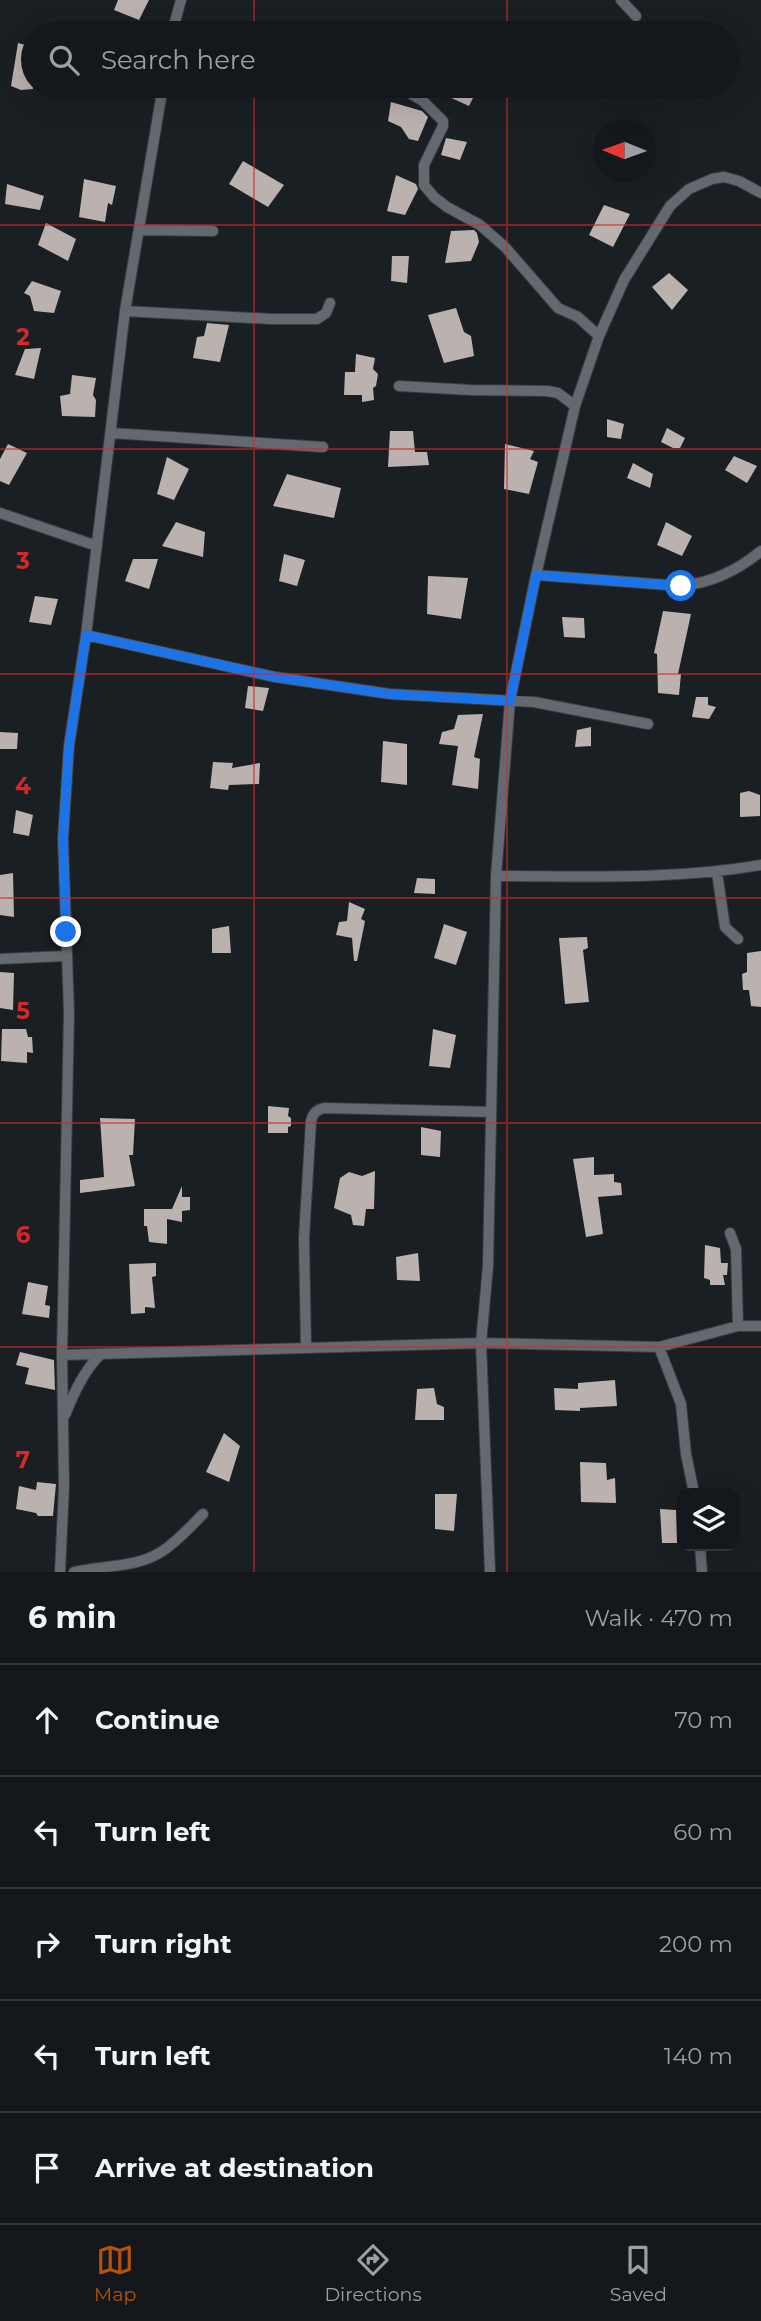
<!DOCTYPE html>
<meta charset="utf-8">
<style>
:root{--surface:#14171b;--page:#1d2024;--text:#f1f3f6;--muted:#9d9fa3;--line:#33363a;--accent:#b45309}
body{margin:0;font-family:Montserrat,sans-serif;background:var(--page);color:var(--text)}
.controls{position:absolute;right:21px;bottom:21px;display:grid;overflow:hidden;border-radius:14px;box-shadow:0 7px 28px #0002}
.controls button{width:63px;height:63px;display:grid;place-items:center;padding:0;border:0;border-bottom:2px solid var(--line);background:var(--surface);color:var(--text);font:35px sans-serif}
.compass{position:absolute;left:593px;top:119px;width:63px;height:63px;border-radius:50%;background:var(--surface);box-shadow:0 7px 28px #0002;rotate:271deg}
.stop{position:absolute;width:21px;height:21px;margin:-16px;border:5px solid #1a73e8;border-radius:50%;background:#fff}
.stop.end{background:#1a73e8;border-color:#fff;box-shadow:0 2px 7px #0008}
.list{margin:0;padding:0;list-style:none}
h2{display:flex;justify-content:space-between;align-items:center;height:91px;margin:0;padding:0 28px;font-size:30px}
h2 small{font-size:23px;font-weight:400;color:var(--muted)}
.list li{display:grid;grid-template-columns:46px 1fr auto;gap:21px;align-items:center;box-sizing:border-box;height:112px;padding:0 28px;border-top:2px solid var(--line)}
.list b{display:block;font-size:26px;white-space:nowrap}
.list em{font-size:23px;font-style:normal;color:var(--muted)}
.icon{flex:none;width:38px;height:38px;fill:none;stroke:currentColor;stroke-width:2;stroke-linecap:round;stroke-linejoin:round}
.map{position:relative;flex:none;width:761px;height:1572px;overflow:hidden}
.search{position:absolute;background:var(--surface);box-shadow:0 7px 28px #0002;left:21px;right:21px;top:21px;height:77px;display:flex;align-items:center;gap:18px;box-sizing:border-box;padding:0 24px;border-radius:38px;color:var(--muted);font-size:26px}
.sheet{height:651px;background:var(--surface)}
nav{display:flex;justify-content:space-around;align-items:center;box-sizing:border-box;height:98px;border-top:2px solid var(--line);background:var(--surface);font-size:19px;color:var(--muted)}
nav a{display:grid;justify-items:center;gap:4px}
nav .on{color:var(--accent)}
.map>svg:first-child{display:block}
.building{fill:#bbb1af}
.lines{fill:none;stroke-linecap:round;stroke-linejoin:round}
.street-casing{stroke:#3a3d41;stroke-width:12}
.street{stroke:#63696f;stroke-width:10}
.route{stroke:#1a73e8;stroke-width:9}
.grid{fill:none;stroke:#d62828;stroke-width:2;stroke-opacity:0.55}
.grid-label{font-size:23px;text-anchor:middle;font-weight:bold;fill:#d62828;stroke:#1a1f24;stroke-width:7;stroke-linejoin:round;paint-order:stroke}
</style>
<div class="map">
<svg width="761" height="1572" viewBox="0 0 761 1572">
<rect width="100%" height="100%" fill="#1a1f24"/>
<!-- building -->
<path class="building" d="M 118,0 L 149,0 L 139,20 L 114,10 Z
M 18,43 L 33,47 L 33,89 L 21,90 L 11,86 Z
M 425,86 L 479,86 L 469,106 Z
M 391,102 L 422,111 L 428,117 L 418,141 L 409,139 L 401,127 L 388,121 Z
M 446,138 L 467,142 L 460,160 L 441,155 Z
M 243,161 L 284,185 L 268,207 L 229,184 Z
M 396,175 L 416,184 L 418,189 L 405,215 L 387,211 Z
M 84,179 L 116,186 L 112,205 L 108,203 L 105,222 L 79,217 Z
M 7,184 L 44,196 L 40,210 L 5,204 Z
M 604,205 L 630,214 L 613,247 L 589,235 Z
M 46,223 L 76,239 L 68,261 L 38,245 Z
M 474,230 L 477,233 L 479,242 L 471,261 L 445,263 L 451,231 Z
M 392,256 L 409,256 L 407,283 L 391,281 Z
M 669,273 L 688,290 L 672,310 L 652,287 Z
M 32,281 L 61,291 L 54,313 L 34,311 L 30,296 L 24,293 Z
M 456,308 L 464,332 L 471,336 L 474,356 L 444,363 L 428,315 Z
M 207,323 L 229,325 L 220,362 L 193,358 L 197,337 L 204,336 Z
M 41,348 L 34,379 L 15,375 L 25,349 Z
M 356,354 L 375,358 L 373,369 L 378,374 L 376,386 L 373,388 L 374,400 L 362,402 L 362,395 L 344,395 L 345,372 L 355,372 Z
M 72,375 L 96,378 L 93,395 L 96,400 L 95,417 L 62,416 L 60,396 L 70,394 Z
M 607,419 L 624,424 L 621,439 L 607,437 Z
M 667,428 L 685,438 L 680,448 L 673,448 L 661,442 Z
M 390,431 L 413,431 L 415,452 L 427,452 L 429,465 L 388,467 Z
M 8,444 L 27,453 L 9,485 L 0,481 L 0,459 Z
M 505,444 L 534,451 L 530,459 L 538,462 L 529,494 L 504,489 Z
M 734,456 L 757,466 L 747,483 L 725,470 Z
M 167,457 L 189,469 L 174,500 L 157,494 Z
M 633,463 L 653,474 L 650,488 L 627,478 Z
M 287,474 L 341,488 L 334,518 L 273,506 Z
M 176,522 L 205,532 L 203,557 L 162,546 Z
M 666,522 L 692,536 L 682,556 L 657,545 Z
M 284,554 L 305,560 L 297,586 L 279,581 Z
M 133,559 L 158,559 L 149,589 L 125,581 Z
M 428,576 L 468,578 L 461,619 L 427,614 Z
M 35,596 L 58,599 L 51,625 L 29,622 Z
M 663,611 L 691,614 L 678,674 L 681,674 L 679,695 L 658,693 L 657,654 L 654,653 Z
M 562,617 L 584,618 L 585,638 L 564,637 Z
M 248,686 L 269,688 L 263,711 L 245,708 Z
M 696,697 L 708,697 L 708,705 L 716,707 L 709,719 L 692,717 Z
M 483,714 L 474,757 L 480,759 L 478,789 L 452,785 L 458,746 L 439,744 L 442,732 L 454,729 L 458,715 Z
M 591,727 L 591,746 L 575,747 L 577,730 Z
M 0,732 L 18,733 L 17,749 L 0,749 Z
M 383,741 L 407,744 L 407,785 L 381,782 Z
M 213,762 L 233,763 L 232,768 L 260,763 L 259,784 L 229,785 L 228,790 L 210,788 Z
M 749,791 L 760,795 L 760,816 L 740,817 L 740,793 Z
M 16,810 L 33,815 L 29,836 L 13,833 Z
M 13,873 L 14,917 L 0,915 L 0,875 Z
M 417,878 L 435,879 L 435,894 L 414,893 Z
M 349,902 L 365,909 L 361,919 L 365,921 L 357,961 L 354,961 L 352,938 L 336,935 L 339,922 L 347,921 Z
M 444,924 L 467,932 L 456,965 L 434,958 Z
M 229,926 L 231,953 L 212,953 L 212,929 Z
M 587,937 L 588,948 L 583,950 L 589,1002 L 565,1004 L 559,938 Z
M 761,951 L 761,1007 L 751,1006 L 749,990 L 743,990 L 742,974 L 747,972 L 747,953 Z
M 0,972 L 14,973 L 13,1010 L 0,1008 Z
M 2,1029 L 26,1029 L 28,1037 L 32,1037 L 33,1053 L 27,1052 L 27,1063 L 1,1061 Z
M 433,1029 L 456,1035 L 450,1068 L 429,1066 Z
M 268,1106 L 289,1108 L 288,1116 L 291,1118 L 291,1126 L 288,1127 L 288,1133 L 268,1133 Z
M 100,1118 L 135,1119 L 133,1155 L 129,1155 L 135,1186 L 80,1193 L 80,1180 L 104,1177 Z
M 421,1127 L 441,1131 L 440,1157 L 421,1155 Z
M 594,1157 L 594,1175 L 614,1174 L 614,1182 L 621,1183 L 622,1195 L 598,1197 L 603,1234 L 586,1237 L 573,1159 Z
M 375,1171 L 374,1209 L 366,1209 L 364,1226 L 353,1225 L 351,1215 L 334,1208 L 340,1178 L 349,1172 L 362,1176 Z
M 182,1186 L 182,1197 L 190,1197 L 190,1210 L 182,1211 L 182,1222 L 167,1219 L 167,1244 L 149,1242 L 147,1226 L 144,1226 L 144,1209 L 172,1209 Z
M 705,1245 L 720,1248 L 721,1263 L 728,1263 L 727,1275 L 723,1275 L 725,1285 L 710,1285 L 710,1280 L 704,1278 Z
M 418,1253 L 420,1281 L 397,1280 L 396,1257 Z
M 156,1263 L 156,1276 L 152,1277 L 155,1308 L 145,1307 L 145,1313 L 131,1314 L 129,1264 Z
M 28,1282 L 48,1286 L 45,1305 L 50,1306 L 49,1318 L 22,1314 Z
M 20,1352 L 54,1360 L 55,1390 L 25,1384 L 29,1368 L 16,1365 Z
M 615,1380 L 617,1406 L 580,1408 L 580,1411 L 555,1410 L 554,1388 L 578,1389 L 578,1383 Z
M 434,1388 L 437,1404 L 444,1407 L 444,1420 L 415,1420 L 417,1389 Z
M 224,1433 L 240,1446 L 229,1482 L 206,1472 Z
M 580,1462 L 606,1463 L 607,1480 L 615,1478 L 616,1503 L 581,1502 Z
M 37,1482 L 56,1484 L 53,1516 L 38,1516 L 36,1513 L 16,1509 L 19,1486 L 36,1490 Z
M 435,1494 L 457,1494 L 454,1531 L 435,1529 Z
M 660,1509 L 676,1510 L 677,1543 L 662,1543 Z"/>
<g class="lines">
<defs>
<path id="street" d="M 621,0 L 636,16
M 172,33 L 181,0
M 398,86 L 423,101 L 443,121 L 443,126 L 424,165 L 424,185 L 434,197 L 447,207 L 480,225 L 505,247 L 558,308 L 578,317 L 599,336
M 139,230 L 213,231
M 125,311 L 271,319 L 317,319 L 326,313 L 330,303
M 399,386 L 471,390 L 547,391 L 558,393 L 575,406
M 111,433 L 323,447
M 0,513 L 97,546
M 536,575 L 681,586 C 711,583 738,570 761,551
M 86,635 L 275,677 L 390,694 L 534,702 L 648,724
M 717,873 L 725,927 L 738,939
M 496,876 C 585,876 674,880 761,865
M 0,959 L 66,956
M 730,1233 L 736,1249 L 738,1326
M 306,1347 L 304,1238 L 311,1121 C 313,1113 317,1109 325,1108 L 491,1112
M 659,1347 L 681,1404 L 686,1454 L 694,1493
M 62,1355 L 481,1343 L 659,1347 L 738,1326 L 761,1326
M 65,1415 C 74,1393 84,1370 101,1354
M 700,1546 L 702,1572
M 60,1572 L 64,1486 L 62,1355 L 69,1013 L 63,839 L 69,746 L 86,635 L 125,311 L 163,86
M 74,1572 C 103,1565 136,1568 161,1552 C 177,1542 190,1527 203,1514
M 490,1572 L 481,1343 L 488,1266 L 496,876 L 510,701 L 536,575 L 575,406 L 599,336 L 624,280 L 670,206 L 689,189 L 712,179 L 724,177 L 739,181 L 761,193"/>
</defs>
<!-- street casing -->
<use href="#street" class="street-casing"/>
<!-- street -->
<use href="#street" class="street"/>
</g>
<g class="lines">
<!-- route -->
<path class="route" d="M 66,932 L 63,839 L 69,746 L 86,635 L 275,677 L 390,694 L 510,701 L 536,575 L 681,586"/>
</g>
<!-- grid -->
<path class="grid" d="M 254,0 L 254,33M 507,0 L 507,33M 254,86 L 254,1572M 507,86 L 507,1572M 0,225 L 761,225M 0,449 L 761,449M 0,674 L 761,674M 0,898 L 761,898M 0,1123 L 761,1123M 0,1347 L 761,1347"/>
<g class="grid-label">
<text x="23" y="345">2</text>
<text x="23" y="569">3</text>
<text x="23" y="794">4</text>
<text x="23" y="1019">5</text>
<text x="23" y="1243">6</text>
<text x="23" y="1468">7</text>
</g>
</svg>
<div class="controls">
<button><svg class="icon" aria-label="layers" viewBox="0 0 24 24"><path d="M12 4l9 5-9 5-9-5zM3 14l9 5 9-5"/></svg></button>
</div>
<svg class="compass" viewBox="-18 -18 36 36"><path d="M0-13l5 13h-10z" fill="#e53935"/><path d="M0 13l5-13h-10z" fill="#9d9fa3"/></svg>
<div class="stop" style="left:681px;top:586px"></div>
<div class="stop end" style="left:66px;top:932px"></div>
<div class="search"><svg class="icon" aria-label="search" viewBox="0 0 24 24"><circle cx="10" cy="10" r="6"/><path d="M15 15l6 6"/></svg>Search here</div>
</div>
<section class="sheet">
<h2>6 min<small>Walk · 470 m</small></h2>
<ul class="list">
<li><svg class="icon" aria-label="ahead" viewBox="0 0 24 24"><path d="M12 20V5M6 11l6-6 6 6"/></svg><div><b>Continue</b></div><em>70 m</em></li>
<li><svg class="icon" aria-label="left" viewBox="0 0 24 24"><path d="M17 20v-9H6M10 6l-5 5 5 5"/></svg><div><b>Turn left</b></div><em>60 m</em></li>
<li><svg class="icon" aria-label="right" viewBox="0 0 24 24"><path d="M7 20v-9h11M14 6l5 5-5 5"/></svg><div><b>Turn right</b></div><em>200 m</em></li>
<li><svg class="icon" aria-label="left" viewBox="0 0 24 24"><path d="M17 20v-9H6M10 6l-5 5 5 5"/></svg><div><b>Turn left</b></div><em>140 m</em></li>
<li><svg class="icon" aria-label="arrive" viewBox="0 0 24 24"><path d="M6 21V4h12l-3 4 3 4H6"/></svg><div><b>Arrive at destination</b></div></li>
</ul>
</section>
<nav>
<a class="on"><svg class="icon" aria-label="map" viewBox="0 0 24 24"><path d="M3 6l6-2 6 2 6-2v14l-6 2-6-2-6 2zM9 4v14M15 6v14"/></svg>Map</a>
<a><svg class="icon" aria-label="directions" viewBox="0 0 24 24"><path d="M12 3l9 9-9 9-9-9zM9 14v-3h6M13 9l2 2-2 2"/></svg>Directions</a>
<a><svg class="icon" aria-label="saved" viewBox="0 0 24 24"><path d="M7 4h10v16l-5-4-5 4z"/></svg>Saved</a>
</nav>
